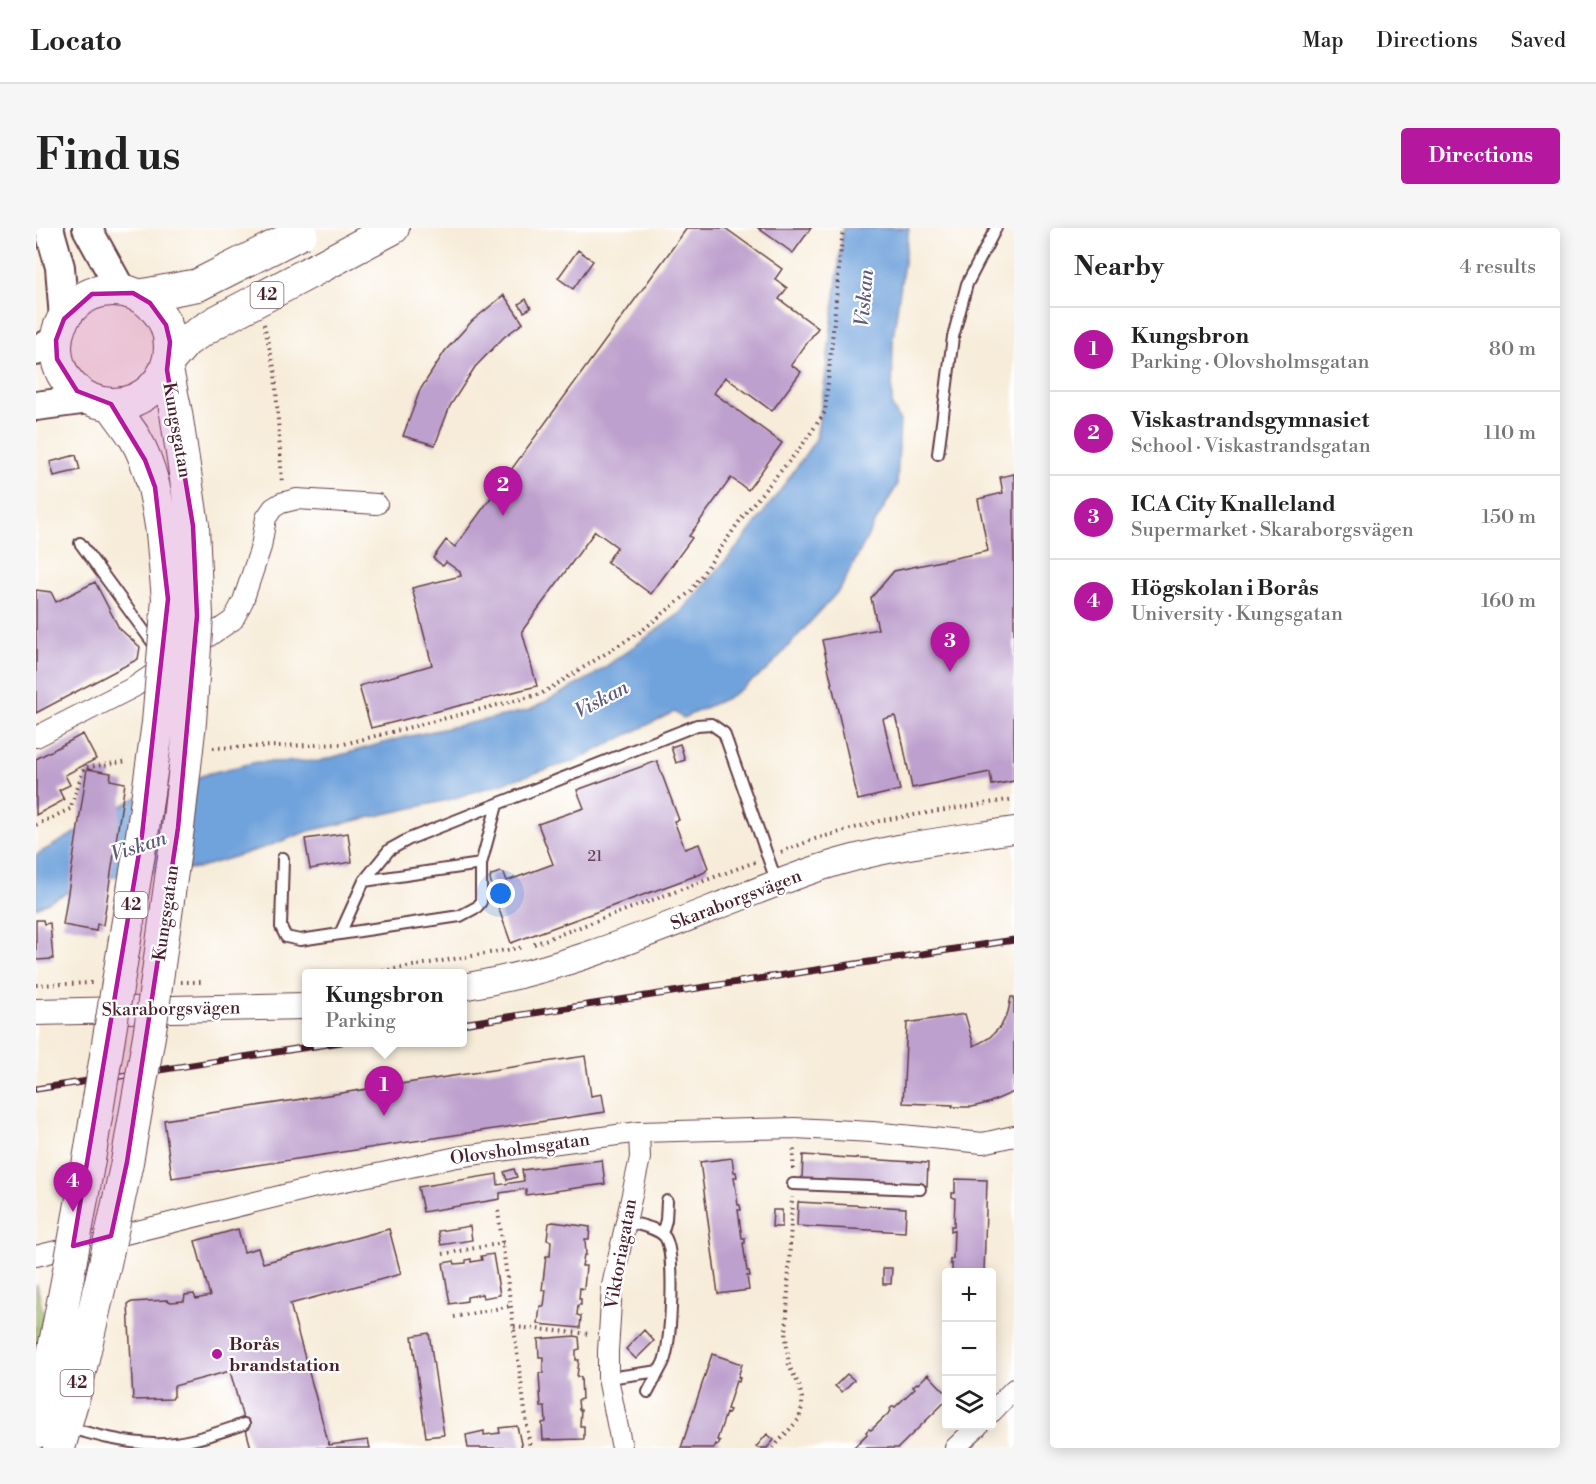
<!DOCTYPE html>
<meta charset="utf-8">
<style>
:root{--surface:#fff;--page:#f6f6f6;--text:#222;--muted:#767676;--line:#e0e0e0;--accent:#b5179e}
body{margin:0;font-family:"Libre Bodoni",serif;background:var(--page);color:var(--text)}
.controls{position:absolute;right:18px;bottom:18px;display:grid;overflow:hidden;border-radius:6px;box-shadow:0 3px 15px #0003}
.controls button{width:54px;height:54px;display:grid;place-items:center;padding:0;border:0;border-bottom:2px solid var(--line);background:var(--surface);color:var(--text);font:30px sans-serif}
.you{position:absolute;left:465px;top:666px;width:21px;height:21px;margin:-15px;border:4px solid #fff;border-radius:50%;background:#1a73e8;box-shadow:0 0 0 9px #1a73e833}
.badge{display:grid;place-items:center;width:39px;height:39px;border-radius:50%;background:var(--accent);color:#fff;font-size:20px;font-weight:700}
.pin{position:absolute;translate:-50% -50px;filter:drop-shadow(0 2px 3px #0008)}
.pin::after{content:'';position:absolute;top:32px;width:21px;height:18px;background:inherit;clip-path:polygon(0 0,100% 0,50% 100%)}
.popup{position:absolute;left:266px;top:741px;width:165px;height:78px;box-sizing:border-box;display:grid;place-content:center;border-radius:6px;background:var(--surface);filter:drop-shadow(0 2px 4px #0005);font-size:20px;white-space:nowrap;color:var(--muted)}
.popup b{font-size:22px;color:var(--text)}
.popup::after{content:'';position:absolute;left:50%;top:100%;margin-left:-12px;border:12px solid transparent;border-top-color:var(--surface)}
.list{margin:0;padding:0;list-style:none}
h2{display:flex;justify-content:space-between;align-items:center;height:78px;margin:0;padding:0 24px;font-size:26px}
h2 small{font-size:20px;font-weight:400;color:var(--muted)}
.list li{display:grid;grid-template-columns:39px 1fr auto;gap:18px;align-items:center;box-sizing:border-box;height:84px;padding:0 24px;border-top:2px solid var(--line)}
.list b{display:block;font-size:22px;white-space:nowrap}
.list p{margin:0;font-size:20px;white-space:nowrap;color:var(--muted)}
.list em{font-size:20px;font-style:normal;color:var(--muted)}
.icon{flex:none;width:33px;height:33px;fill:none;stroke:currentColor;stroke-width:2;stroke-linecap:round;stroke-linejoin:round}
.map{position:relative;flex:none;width:978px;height:1220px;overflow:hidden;border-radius:6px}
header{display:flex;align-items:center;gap:36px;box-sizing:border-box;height:84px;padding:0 30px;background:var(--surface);border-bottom:2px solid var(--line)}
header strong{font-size:28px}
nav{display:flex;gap:33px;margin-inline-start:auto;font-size:21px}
.intro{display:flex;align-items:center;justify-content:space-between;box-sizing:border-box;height:144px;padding:0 36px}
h1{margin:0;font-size:42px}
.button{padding:15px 27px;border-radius:6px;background:var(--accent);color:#fff;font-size:21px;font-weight:700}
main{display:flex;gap:36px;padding:0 36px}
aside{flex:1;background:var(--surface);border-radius:6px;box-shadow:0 3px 15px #0003}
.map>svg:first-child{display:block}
.green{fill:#9fc068;stroke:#74704a;stroke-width:1.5}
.water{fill:#70a2db;stroke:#5d6083;stroke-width:1.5}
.building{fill:#bda0cd}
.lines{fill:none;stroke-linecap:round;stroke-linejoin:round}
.service-casing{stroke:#643e45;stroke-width:14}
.minor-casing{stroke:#643e45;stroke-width:22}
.tertiary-casing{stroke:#643e45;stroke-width:28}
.secondary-casing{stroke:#643e45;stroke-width:32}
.primary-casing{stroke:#643e45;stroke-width:34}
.path{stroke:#643e45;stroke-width:4;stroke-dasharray:1.5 4.5;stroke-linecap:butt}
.service{stroke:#fff;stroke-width:10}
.minor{stroke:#fff;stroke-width:20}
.tertiary{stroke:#fff;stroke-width:26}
.secondary{stroke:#fff;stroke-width:28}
.primary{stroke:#fff;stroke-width:32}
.rail-casing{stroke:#4a1f2b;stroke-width:7}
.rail{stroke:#fff;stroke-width:4.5;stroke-dasharray:14;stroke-linecap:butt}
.primary-bridge-casing{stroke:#643e45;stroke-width:34;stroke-linecap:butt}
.primary-bridge{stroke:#fff;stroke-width:32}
.marked{fill:#b5179e;fill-opacity:0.2;stroke:#b5179e;stroke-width:4.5;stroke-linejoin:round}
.poi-dot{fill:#b5179e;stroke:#fff;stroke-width:2}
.labels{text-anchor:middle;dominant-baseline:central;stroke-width:4.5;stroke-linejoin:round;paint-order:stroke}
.number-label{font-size:15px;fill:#673f54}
.shield{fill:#fff;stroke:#80626b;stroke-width:1.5}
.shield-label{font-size:16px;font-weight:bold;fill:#4a1f2b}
.street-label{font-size:18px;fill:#4a1f2b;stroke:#fff}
.poi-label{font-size:18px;font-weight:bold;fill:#4a1f2b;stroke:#fff;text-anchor:start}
.water-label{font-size:20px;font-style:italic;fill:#5b5a7a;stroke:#fff}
</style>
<header>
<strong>Locato</strong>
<nav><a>Map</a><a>Directions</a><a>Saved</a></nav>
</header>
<div class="intro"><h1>Find us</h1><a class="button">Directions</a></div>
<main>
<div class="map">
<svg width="978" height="1220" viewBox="0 0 978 1220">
<rect width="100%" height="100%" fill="#fff"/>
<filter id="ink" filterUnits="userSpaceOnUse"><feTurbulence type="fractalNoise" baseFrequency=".0167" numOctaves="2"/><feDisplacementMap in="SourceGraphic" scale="12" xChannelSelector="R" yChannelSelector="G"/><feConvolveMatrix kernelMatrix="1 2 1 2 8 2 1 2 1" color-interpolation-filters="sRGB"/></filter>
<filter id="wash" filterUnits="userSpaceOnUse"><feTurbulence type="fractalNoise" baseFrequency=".008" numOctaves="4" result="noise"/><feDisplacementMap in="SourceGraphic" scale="24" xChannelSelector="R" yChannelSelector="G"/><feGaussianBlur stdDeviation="1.35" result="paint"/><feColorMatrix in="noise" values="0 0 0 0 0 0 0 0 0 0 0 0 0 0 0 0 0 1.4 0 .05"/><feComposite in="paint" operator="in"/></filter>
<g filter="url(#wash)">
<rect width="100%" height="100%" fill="#f7ecd9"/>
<!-- green -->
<path class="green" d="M 1,1057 L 8,1090 L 0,1128 L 0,1058 Z"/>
<!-- water -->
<path class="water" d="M 807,0 L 873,0 L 857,110 L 856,178 L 864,193 L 861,258 L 838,296 L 805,360 L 731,442 L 695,468 L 647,490 L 638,484 L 538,533 L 412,572 L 273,603 L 227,620 L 162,640 L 81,648 L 43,659 L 0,680 L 0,627 L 100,570 L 174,545 L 221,534 L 283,533 L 365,510 L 494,482 L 555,449 L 643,386 L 704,316 L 746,260 L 780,211 L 789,152 Z"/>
<g id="blocks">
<!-- building -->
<path class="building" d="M 651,0 L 689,0 L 746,41 L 739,51 L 751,60 L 743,71 L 782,100 L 755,137 L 765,144 L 736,183 L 689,149 L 678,165 L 746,215 L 712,262 L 695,250 L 653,308 L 656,310 L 615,366 L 571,334 L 581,319 L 559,303 L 486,403 L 501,458 L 335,500 L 323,458 L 396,437 L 376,360 L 425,348 L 424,344 L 410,334 L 407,338 L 397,330 L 410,312 L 419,319 Z
M 722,0 L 775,0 L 757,25 Z
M 542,22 L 557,33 L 537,61 L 522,50 Z
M 468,67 L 487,95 L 468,109 L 439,139 L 414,178 L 399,217 L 367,208 L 384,162 L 409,123 L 436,93 Z
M 490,71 L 495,80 L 488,84 L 483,76 Z
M 40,227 L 44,242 L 18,248 L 14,234 Z
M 978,246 L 978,553 L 956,557 L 954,544 L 876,560 L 864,501 L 862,499 L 859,488 L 847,491 L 864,562 L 822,572 L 786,412 L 842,401 L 835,370 L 858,343 L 952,323 L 942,271 L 967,265 L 964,249 Z
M 59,354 L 83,400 L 104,419 L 102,431 L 0,485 L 0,362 L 15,364 L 20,374 Z
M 47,506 L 60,531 L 29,547 L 34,557 L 23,562 L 28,572 L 0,587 L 0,531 Z
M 644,516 L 649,532 L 640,535 L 635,519 Z
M 621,533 L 643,592 L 638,593 L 649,621 L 663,616 L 672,640 L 669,644 L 660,648 L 658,646 L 659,648 L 475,715 L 455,659 L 456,658 L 454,651 L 455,647 L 465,644 L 468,645 L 471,653 L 517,636 L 502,596 L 548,580 L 541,562 Z
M 51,541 L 75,545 L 74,552 L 89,555 L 67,697 L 61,696 L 60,703 L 27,697 Z
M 312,605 L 316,634 L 274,641 L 269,611 Z
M 0,692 L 7,692 L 8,696 L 14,695 L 17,731 L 0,732 Z
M 975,769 L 978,769 L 978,864 L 952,875 L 936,879 L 916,879 L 917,877 L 867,875 L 871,795 L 929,786 L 938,818 L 953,810 L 965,798 L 972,784 Z
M 549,828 L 555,868 L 566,866 L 569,884 L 136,950 L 128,892 Z
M 767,927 L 892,935 L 891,958 L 766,951 Z
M 696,930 L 698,944 L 700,944 L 701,949 L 698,949 L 702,977 L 704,977 L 705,982 L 702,982 L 706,1010 L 709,1010 L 709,1015 L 707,1015 L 711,1043 L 713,1043 L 714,1048 L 711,1048 L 713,1062 L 682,1066 L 664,934 Z
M 566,932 L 569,956 L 490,967 L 490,961 L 464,965 L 464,971 L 387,984 L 382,959 L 461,946 L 462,957 L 488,953 L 486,942 Z
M 478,941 L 481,949 L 471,952 L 468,944 Z
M 919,951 L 951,952 L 948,1044 L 916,1044 L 916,1036 L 914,1036 L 914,1031 L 917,1031 L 918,1002 L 915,1003 L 915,998 L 918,998 L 919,970 L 916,969 L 916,965 L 919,965 Z
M 762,974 L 870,980 L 869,1004 L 761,998 Z
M 737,982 L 746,982 L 746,999 L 736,999 Z
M 517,994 L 554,999 L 553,1011 L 549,1011 L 550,1027 L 548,1027 L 546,1038 L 550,1038 L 548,1061 L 544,1060 L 543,1071 L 545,1071 L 545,1077 L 542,1077 L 541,1087 L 545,1088 L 544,1100 L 502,1096 L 504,1078 L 508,1078 L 510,1062 L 506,1062 L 510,1028 L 514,1028 L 515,1013 L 511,1012 L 513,995 Z
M 434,998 L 436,1012 L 405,1017 L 402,1003 Z
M 202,1001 L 208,1024 L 222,1020 L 227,1035 L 353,1001 L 365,1046 L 254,1076 L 293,1217 L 332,1212 L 334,1220 L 215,1220 L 194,1143 L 138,1158 L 138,1168 L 136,1171 L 97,1172 L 92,1076 L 96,1074 L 131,1072 L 135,1074 L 148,1073 L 149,1067 L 158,1066 L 160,1071 L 174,1068 L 159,1013 Z
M 457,1026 L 464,1067 L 447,1070 L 446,1066 L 431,1069 L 431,1073 L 414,1076 L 407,1035 L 418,1033 L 419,1036 L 430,1035 L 430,1032 L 435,1031 L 435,1034 L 446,1032 L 445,1028 Z
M 847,1040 L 856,1040 L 855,1056 L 847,1056 Z
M 608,1102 L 618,1113 L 600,1131 L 590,1121 Z
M 393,1105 L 408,1207 L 390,1209 L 376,1108 Z
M 539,1108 L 543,1109 L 544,1121 L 540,1122 L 540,1132 L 543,1132 L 541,1149 L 545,1149 L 546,1171 L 542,1172 L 543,1182 L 545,1182 L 544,1198 L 548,1198 L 548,1211 L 507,1212 L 506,1195 L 510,1194 L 509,1179 L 505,1179 L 503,1145 L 507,1145 L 507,1129 L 503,1129 L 502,1111 Z
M 676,1126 L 706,1136 L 702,1149 L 704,1150 L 703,1154 L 700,1153 L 691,1181 L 694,1182 L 692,1186 L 690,1185 L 681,1212 L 684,1213 L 682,1217 L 680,1216 L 678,1220 L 645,1220 Z
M 811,1146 L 818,1152 L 806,1164 L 799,1158 Z
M 892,1146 L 910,1165 L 910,1173 L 862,1220 L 817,1220 L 831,1206 L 830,1204 L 833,1201 L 835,1202 L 855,1183 L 854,1181 L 857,1178 L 859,1179 L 879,1160 L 877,1158 L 881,1155 L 882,1156 Z
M 481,1198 L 486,1220 L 432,1220 L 430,1207 L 448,1203 L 448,1207 L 464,1205 L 463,1200 Z
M 731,1206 L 738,1212 L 731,1220 L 722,1220 L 720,1219 Z"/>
</g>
</g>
<g filter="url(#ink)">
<use href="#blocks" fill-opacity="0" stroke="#643e45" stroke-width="1.5"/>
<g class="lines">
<defs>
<path id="service" d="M 902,226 L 917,109 L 931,56 L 960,0
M 44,315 L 122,422
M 247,630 L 245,699 L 250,709 L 264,712 L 424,688 L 441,679 L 445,674 L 445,636 L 461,577
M 328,653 L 445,636
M 304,706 L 328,653 L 353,622 L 373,611 L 661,497 L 675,496 L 688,505 L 741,655
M 757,956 L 884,961
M 626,1006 L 630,992 L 631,973
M 572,1150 L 623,1143 C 625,1139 628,1135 629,1130 C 635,1110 640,1025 629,1009 C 621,999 601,997 590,993
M 612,1164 L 623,1143
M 30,1199 C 59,1207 87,1215 117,1216 C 146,1218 181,1205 208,1196"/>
<path id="minor" d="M 0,509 L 98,459 L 197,392 L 207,373 L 225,319 L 230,290 L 237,280 L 245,275 L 261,271 L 341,276
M 0,1028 L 276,960 L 421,929 L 603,904 L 759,900 L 836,904 L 947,915 L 978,908
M 956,1184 L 978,1161
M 586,1220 L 572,1150 L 572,1123 L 576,1058 L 604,930 L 603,904
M 919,1220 L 942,1198"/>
<path id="tertiary" d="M 426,759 C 551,739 664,681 783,640 C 846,619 912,612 978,602
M 0,784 L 270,778"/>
<path id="secondary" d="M 13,0 L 24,39 L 28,91
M 51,0 L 85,62
M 0,123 L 20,112
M 0,178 L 53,171"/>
<path id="primary" d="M 282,40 L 357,0
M20 119a57 57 0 1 1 114 0a57 57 0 1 1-114 0Z
M 102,68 L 162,57
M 133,133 L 150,113 L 180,94
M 131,142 L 140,185 L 157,298
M 75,176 C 83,188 92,199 99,210 C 116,239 121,272 126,304
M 0,1204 L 8,1173 L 32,1048
M 23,1220 L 40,1160 L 68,1040"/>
</defs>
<!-- service casing -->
<use href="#service" class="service-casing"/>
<!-- minor casing -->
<use href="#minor" class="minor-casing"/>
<!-- tertiary casing -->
<use href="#tertiary" class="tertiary-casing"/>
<!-- secondary casing -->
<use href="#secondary" class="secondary-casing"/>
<!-- primary casing -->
<use href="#primary" class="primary-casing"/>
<!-- path -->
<path class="path" d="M 228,96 L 239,144 L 246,255
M 177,520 L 308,516 L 505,466 L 604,404 L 654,364 L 710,284 L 765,219 L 789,184 L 807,0
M 0,597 L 34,581 L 48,540 L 92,533
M 745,624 L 779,611 L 847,592 L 978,571
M 498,716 L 719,634
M 329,746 L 488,719
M 145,754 L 167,754
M 0,757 L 56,755
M 757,941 L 758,918
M 462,983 L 494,1220
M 407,1026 L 467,1015
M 418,1089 L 475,1078
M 478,1099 L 555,1106
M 737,1220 L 763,1191 L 766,1179 L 766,1170 L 763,1157 L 753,1138 L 750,1109 L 756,969"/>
<!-- service -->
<use href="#service" class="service"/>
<!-- minor -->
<use href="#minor" class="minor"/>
<!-- tertiary -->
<use href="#tertiary" class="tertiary"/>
<!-- secondary -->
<use href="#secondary" class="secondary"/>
<!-- primary -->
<use href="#primary" class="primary"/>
<defs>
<path id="rail" d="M 426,796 L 978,712
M 0,861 L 305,814"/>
</defs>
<!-- rail casing -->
<use href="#rail" class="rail-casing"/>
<!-- rail -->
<use href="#rail" class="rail"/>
<defs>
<path id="primary-bridge" d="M 162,57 L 265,5
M 180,94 L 282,40
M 68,1040 L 91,934 L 114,802 L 142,600 L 154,494 L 161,388 L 157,298
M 32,1048 L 54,926 L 106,607 L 122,495 L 132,371 L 126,304"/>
</defs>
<!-- primary-bridge casing -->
<use href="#primary-bridge" class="primary-bridge-casing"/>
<!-- primary-bridge -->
<use href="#primary-bridge" class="primary-bridge"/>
</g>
</g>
<!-- marked area -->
<path class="marked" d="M 97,65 L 114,75 L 130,97 L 134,114 L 131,142 L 157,298 L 161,388 L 142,600 L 91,934 L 75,1008 L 37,1018 L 106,607 L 132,371 L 119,259 L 109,232 L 75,176 L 41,163 L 21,131 L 20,112 L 28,91 L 56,66 Z"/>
<!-- markers -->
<circle class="poi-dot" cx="181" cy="1126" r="6"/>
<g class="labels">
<!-- number labels -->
<g class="number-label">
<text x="559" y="628">21</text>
</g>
<!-- shield labels -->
<g class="shield">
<rect x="214.5" y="54" width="33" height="26" rx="4.5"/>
<rect x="78.5" y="664" width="33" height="26" rx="4.5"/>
<rect x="24.5" y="1142" width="33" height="26" rx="4.5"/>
</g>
<g class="shield-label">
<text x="231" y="67">42</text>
<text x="95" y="677">42</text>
<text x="41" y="1155">42</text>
</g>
<!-- street labels -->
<g class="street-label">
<text transform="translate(141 202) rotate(80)">Kungsgatan</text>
<text transform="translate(700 672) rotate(-21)">Skaraborgsvägen</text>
<text transform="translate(130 685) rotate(-82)">Kungsgatan</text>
<text transform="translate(135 781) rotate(-1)">Skaraborgsvägen</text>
<text transform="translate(484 921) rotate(-8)">Olovsholmsgatan</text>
<text transform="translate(585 1026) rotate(-80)">Viktoriagatan</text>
</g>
<!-- poi labels -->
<g class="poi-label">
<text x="193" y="1116">Borås<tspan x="193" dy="21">brandstation</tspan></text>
</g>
<!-- water labels -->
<g class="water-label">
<text transform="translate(829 70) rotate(-85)">Viskan</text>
<text transform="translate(566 472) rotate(-28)">Viskan</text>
<text transform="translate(103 619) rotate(-18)">Viskan</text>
</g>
</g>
</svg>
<div class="controls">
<button>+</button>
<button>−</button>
<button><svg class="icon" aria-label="layers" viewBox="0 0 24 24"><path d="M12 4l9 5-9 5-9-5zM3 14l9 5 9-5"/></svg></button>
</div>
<div class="you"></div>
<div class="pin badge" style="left:348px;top:888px">1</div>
<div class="popup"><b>Kungsbron</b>Parking</div>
<div class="pin badge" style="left:467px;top:288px">2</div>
<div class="pin badge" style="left:914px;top:444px">3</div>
<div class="pin badge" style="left:37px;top:984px">4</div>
</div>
<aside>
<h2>Nearby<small>4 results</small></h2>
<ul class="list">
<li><span class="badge">1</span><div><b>Kungsbron</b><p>Parking · Olovsholmsgatan</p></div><em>80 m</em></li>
<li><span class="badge">2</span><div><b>Viskastrandsgymnasiet</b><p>School · Viskastrandsgatan</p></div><em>110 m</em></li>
<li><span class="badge">3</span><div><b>ICA City Knalleland</b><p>Supermarket · Skaraborgsvägen</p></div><em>150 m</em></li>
<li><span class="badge">4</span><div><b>Högskolan i Borås</b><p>University · Kungsgatan</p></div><em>160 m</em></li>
</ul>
</aside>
</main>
